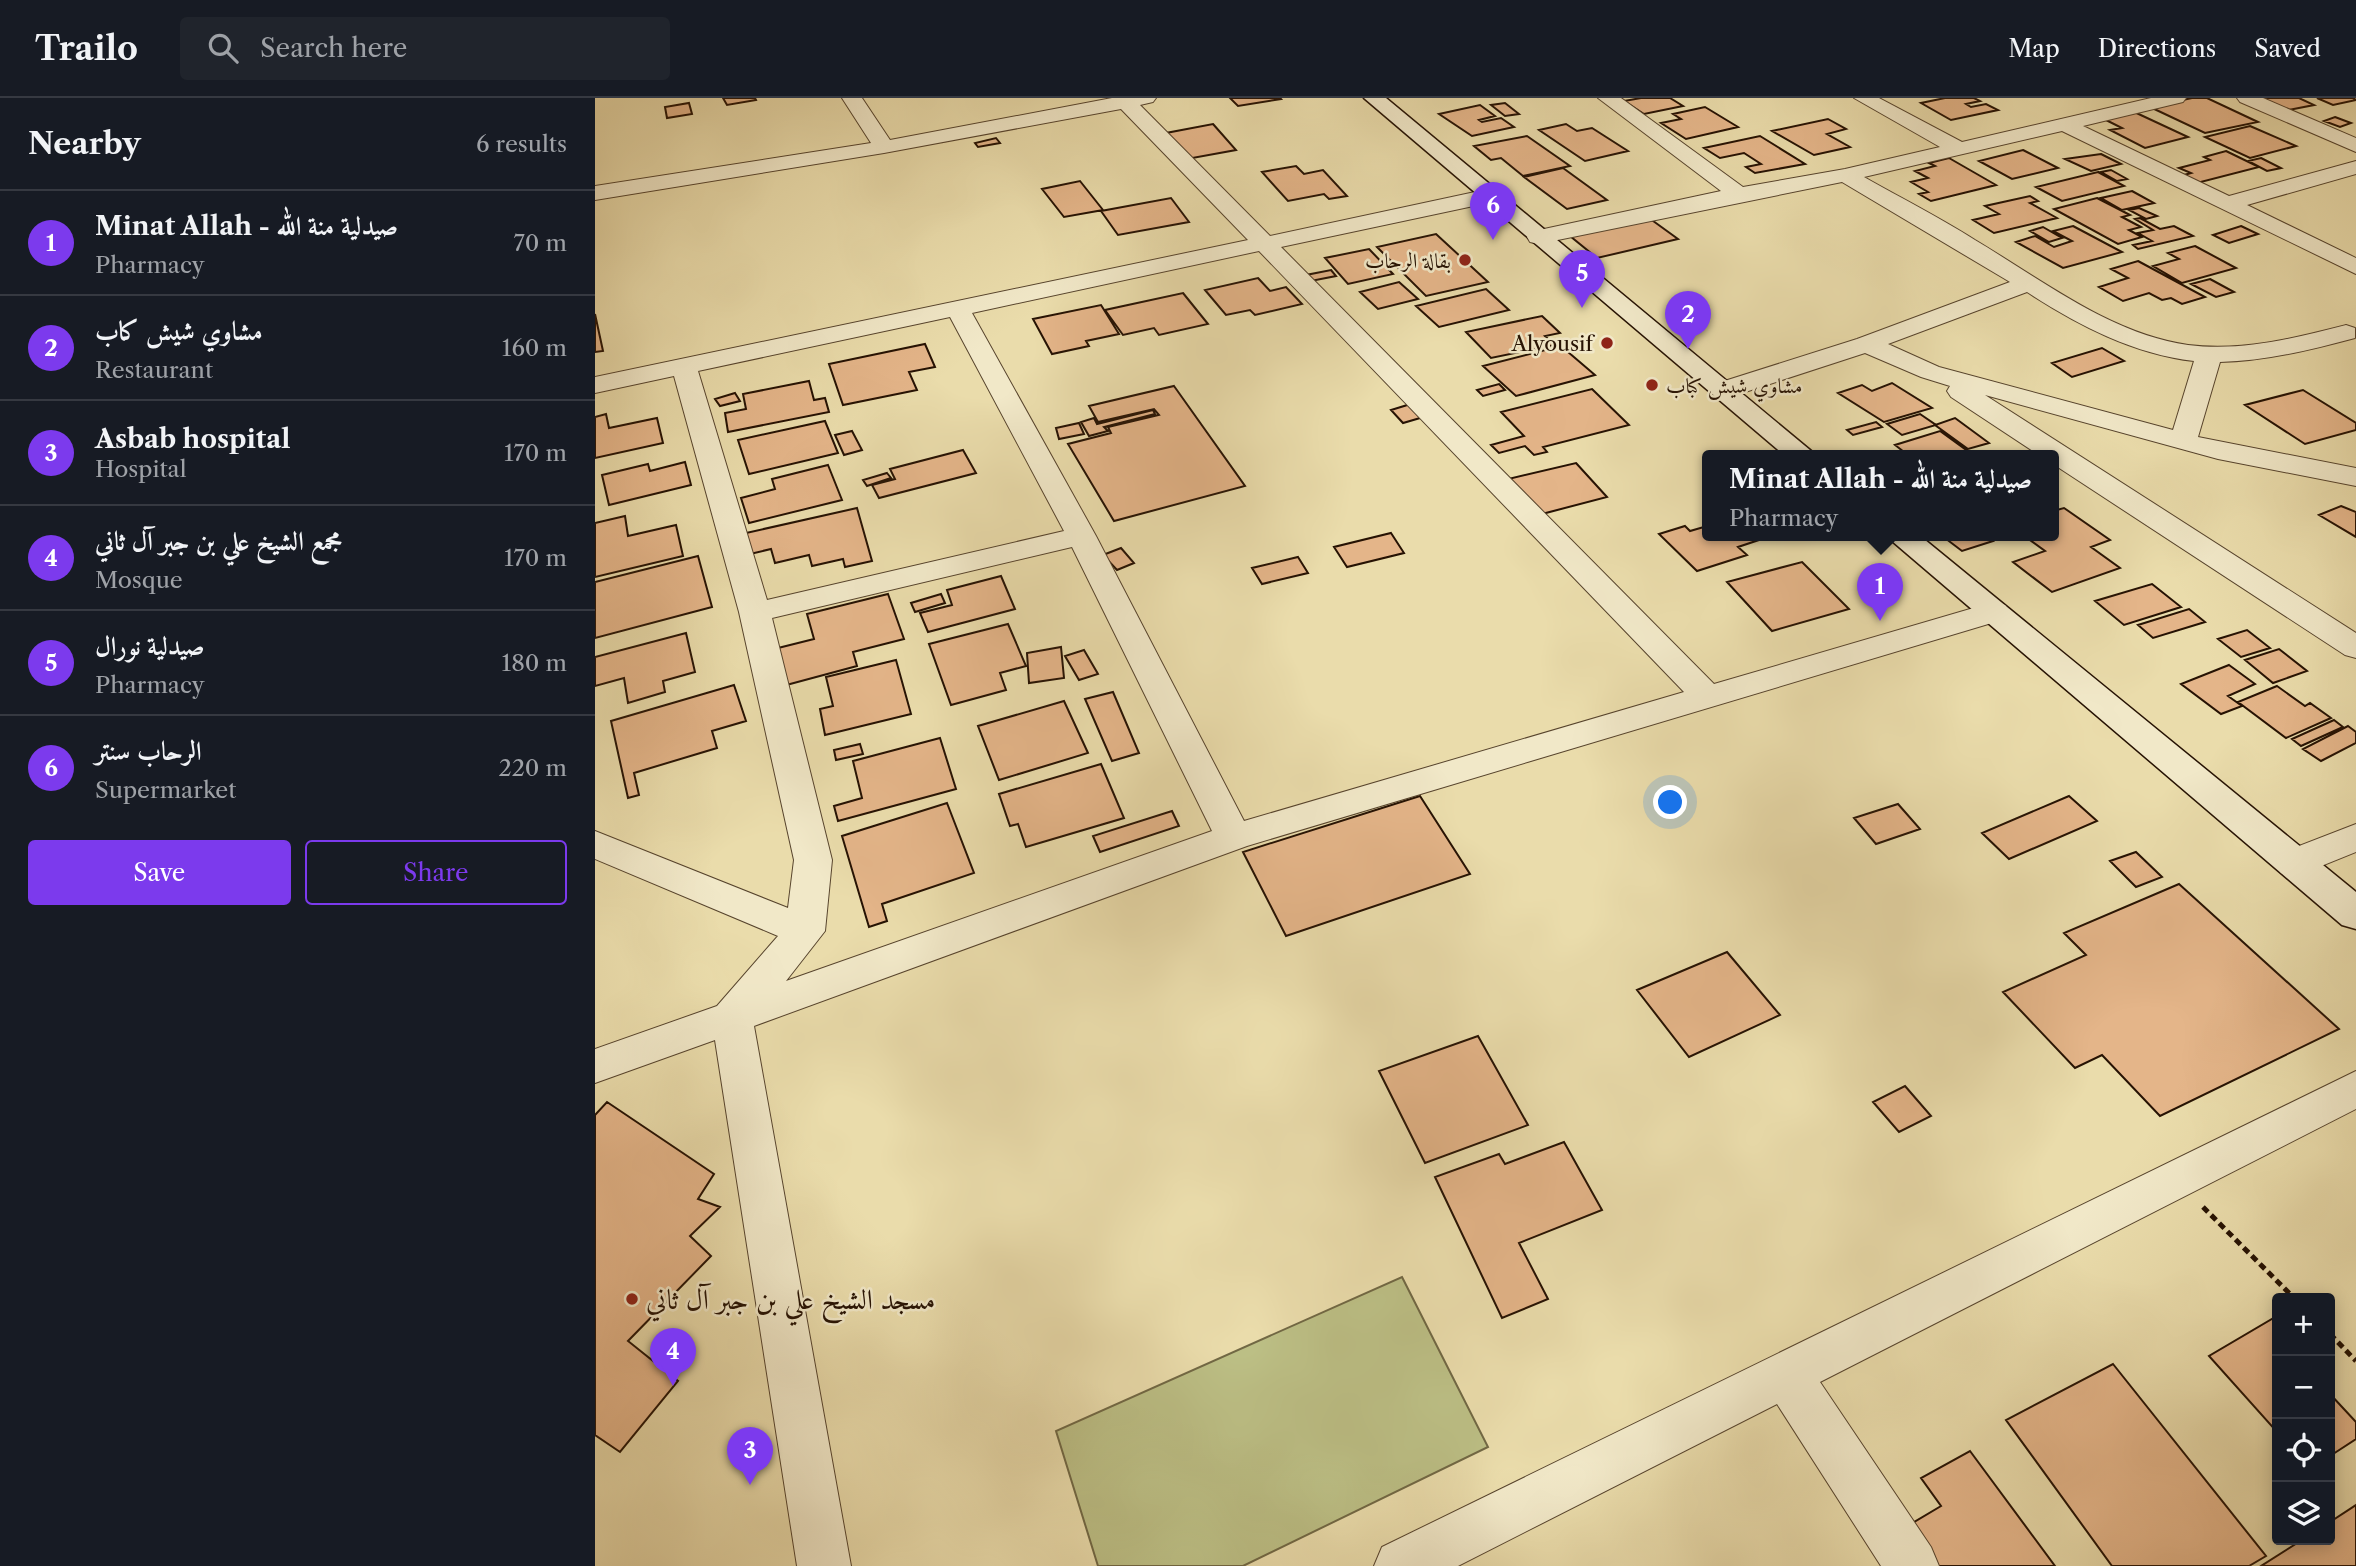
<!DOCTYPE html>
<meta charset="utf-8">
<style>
:root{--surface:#171b24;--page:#20242c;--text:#f1f3f6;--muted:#9ea1a6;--line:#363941;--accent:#7c3aed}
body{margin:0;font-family:"Libre Caslon Text",Amiri,serif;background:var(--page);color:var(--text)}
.controls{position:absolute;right:21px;bottom:21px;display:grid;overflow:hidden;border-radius:7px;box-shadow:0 4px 18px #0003}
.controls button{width:63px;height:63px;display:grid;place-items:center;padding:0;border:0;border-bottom:2px solid var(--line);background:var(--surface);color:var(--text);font:35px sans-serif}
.you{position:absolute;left:1076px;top:705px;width:24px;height:24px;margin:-18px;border:5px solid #fff;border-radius:50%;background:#1a73e8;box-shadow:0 0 0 10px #1a73e833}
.badge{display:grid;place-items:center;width:46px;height:46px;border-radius:50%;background:var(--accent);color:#fff;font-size:23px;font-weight:700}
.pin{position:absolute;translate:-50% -58px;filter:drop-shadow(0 2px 4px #0008)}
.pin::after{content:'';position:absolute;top:37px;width:24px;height:21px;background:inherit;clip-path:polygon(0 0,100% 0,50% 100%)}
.popup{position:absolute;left:1107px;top:352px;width:357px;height:91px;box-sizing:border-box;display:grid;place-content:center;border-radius:7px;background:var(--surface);filter:drop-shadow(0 2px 5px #0005);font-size:23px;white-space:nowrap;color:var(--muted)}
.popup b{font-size:26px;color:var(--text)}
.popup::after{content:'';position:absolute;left:50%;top:100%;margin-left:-14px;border:14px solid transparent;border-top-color:var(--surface)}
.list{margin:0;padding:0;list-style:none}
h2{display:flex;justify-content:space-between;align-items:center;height:91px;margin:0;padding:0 28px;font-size:30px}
h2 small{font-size:23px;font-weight:400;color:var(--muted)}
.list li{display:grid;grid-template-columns:46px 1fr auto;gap:21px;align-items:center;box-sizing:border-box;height:105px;padding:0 28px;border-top:2px solid var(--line)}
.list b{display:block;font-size:26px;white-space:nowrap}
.list p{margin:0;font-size:23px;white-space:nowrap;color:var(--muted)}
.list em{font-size:23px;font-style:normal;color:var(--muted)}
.actions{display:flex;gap:14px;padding:21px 28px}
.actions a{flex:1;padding:16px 0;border:2px solid var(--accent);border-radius:7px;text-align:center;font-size:24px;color:var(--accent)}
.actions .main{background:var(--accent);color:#fff}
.icon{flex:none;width:38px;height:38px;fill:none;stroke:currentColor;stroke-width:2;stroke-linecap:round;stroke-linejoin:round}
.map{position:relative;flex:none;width:1761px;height:1468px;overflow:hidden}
header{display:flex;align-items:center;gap:42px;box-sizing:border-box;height:98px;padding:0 35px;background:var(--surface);border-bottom:2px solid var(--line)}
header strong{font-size:33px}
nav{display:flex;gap:38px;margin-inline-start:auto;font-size:24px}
.search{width:490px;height:63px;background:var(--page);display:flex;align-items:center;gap:18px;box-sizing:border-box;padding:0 24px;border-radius:7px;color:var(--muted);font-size:26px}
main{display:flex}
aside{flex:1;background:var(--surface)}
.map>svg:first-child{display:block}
.green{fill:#bcbf85;stroke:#716844;stroke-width:2}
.building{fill:#e4b589;stroke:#261203;stroke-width:2}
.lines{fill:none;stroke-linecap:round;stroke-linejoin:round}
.street-casing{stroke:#57442d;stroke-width:2}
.secondary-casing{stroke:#261203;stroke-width:3}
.path{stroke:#261203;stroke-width:5;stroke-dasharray:7 4.5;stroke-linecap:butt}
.street{fill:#f1e8c8;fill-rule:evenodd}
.secondary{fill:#f1e8c8;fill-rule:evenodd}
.poi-dot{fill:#8f2418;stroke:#f1e8c8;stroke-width:2.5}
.labels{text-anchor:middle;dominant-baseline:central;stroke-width:5;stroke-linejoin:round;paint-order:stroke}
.far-poi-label{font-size:21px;fill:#261203;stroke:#f1e8c8;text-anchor:end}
.near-poi-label{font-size:28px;fill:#261203;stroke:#f1e8c8;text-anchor:start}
</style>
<header>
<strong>Trailo</strong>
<div class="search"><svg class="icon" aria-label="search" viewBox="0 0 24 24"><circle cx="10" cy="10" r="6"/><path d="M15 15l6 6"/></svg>Search here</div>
<nav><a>Map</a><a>Directions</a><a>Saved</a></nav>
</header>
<main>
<aside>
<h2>Nearby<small>6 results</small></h2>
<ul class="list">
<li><span class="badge">1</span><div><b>Minat Allah - صيدلية منة الله</b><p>Pharmacy</p></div><em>70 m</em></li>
<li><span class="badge">2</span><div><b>مشاوي شيش كاب</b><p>Restaurant</p></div><em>160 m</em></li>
<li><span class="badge">3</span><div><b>Asbab hospital</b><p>Hospital</p></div><em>170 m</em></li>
<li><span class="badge">4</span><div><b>مجمع الشيخ علي بن جبر آل ثاني</b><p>Mosque</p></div><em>170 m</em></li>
<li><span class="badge">5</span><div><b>صيدلية نورال</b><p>Pharmacy</p></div><em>180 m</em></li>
<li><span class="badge">6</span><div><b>الرحاب سنتر</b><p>Supermarket</p></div><em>220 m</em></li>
</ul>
<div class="actions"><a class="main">Save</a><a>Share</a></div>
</aside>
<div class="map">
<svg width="1761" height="1468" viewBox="0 0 1761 1468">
<rect width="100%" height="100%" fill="#eadcab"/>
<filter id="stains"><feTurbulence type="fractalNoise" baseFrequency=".00286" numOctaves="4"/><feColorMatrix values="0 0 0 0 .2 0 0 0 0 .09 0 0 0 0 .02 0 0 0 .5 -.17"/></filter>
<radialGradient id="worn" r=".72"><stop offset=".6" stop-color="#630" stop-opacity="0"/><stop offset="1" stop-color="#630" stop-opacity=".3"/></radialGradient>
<!-- green -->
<path class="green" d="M 807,1179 L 893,1349 L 648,1468 L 503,1468 L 461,1333 Z"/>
<!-- building -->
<path class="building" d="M 128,0 L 160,0 L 161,2 L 132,7 Z
M 635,0 L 685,0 L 686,1 L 643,8 Z
M 1046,0 L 1075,0 L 1088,8 L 1049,16 L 1029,3 Z
M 1350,0 L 1379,0 L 1385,3 L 1371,6 L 1376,9 L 1391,6 L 1403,12 L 1356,22 L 1326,5 Z
M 1597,0 L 1612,0 L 1663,24 L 1610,35 L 1555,9 Z
M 1660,0 L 1704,0 L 1719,7 L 1688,13 Z
M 1722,0 L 1758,0 L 1761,2 L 1738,7 Z
M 94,5 L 97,16 L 72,20 L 70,9 Z
M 910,5 L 924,16 L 910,18 L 896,7 Z
M 885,7 L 900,18 L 884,22 L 887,24 L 906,20 L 919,29 L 877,38 L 844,16 Z
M 1110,9 L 1143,29 L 1091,41 L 1066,25 L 1086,21 L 1078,16 Z
M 1535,12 L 1593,39 L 1550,50 L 1515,32 L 1527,30 L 1505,19 Z
M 1740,19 L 1756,25 L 1745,29 L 1729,23 Z
M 1233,21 L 1251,31 L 1232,36 L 1255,49 L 1219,57 L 1177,33 Z
M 618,26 L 641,52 L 592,61 L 571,35 Z
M 971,26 L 982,33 L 997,30 L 1033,53 L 990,63 L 944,32 Z
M 1655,28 L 1701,48 L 1655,60 L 1610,39 Z
M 932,38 L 975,68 L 928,78 L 906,60 L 896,62 L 879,48 Z
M 1165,38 L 1210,66 L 1160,75 L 1151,69 L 1166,66 L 1149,55 L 1125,60 L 1109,50 Z
M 401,40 L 405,45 L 383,49 L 380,45 Z
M 1428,52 L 1463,70 L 1417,81 L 1384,63 Z
M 1631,53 L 1664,69 L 1598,86 L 1582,79 L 1596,75 L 1584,70 L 1615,62 L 1609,59 Z
M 1506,56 L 1526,66 L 1496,73 L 1470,61 Z
M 1354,60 L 1401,87 L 1336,103 L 1324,96 L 1333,94 L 1316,84 L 1333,80 L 1320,73 L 1340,68 L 1334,65 Z
M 1666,60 L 1686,70 L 1672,73 L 1653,63 Z
M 701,68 L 709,76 L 728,72 L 752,98 L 734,101 L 729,96 L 693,103 L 667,74 Z
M 968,70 L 1012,102 L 972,111 L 929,79 Z
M 1516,72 L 1532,81 L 1522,83 L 1506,74 Z
M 1503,74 L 1529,88 L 1467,103 L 1441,89 Z
M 485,83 L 508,112 L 469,119 L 447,91 Z
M 1537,93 L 1559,105 L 1527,112 L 1506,100 Z
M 1435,98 L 1443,103 L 1435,105 L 1462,120 L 1399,135 L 1378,122 L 1404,116 L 1390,108 Z
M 576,100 L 594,124 L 523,137 L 506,113 Z
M 1502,100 L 1535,117 L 1527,119 L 1546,129 L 1534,132 L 1547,139 L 1523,146 L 1459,111 Z
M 1544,110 L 1562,118 L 1551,121 L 1534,112 Z
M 1054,120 L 1083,141 L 1002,160 L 975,138 Z
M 1545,120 L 1565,131 L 1579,128 L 1598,138 L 1543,151 L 1538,147 L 1557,143 L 1543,135 L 1558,132 L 1540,121 Z
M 1478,128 L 1527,154 L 1468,170 L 1421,144 L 1440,138 L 1459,149 L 1477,143 L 1458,133 Z
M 1646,128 L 1663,136 L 1634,145 L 1618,137 Z
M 1448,129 L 1467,140 L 1454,144 L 1435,133 Z
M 841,136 L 893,184 L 831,198 L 782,149 Z
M 1600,148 L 1641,170 L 1587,185 L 1558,168 L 1584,161 L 1573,155 Z
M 774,151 L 798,176 L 753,186 L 730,160 Z
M 1543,163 L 1610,199 L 1587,206 L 1576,200 L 1567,202 L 1554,195 L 1528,203 L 1504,189 L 1533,180 L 1516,171 Z
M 736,172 L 741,178 L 716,183 L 711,177 Z
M 663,180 L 675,193 L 691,189 L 707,206 L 660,217 L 655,212 L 631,217 L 610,192 Z
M 1615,181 L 1639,194 L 1621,199 L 1596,186 Z
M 804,184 L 823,201 L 783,211 L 765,194 Z
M 891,191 L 914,212 L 844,229 L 821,208 Z
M 588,195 L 613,226 L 564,237 L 559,230 L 528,237 L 510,212 Z
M 506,207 L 524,236 L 491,243 L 494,248 L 457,256 L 438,221 Z
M 0,216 L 8,253 L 0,254 Z
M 947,218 L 965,235 L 950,238 L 959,247 L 896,260 L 871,234 Z
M 330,246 L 340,269 L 314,274 L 322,292 L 248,307 L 234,266 Z
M 966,248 L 1000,277 L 921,298 L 888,268 Z
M 1507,250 L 1529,263 L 1477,279 L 1457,265 Z
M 214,283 L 219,302 L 230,300 L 234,314 L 133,334 L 130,315 L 151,311 L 148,296 Z
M 1297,285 L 1337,310 L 1289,324 L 1243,295 L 1267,287 L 1277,293 Z
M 904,286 L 910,292 L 888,298 L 882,292 Z
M 579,288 L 650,388 L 519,423 L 473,346 L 516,335 L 513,329 L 564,317 L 559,311 L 503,324 L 494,308 Z
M 997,291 L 1034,327 L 948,349 L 952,354 L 939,357 L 930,348 L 904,355 L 896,347 L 929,338 L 906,314 Z
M 1708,292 L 1761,325 L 1761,332 L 1710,346 L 1650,307 Z
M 140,295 L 145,303 L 125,308 L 120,301 Z
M 819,305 L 832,318 L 808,325 L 796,312 Z
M 558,312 L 560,316 L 509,329 L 513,333 L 494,338 L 486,324 L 499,320 L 502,326 Z
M 11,316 L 14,330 L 62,320 L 68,345 L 0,360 L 0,319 Z
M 1325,316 L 1341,327 L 1307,337 L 1292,326 Z
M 1360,320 L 1394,345 L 1373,351 L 1340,327 Z
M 230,323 L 243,355 L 154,376 L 143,342 Z
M 1281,324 L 1287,329 L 1258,337 L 1252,332 Z
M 484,325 L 489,336 L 464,341 L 461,330 Z
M 257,333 L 267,352 L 249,357 L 240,337 Z
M 1345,333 L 1378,357 L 1313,357 L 1300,347 Z
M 368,352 L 381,375 L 284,400 L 277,387 L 300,381 L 295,371 Z
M 90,364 L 96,387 L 14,407 L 7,377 L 53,366 L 55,373 Z
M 981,365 L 1012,399 L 943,417 L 913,381 Z
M 233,367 L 247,402 L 154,425 L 146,400 L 180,391 L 177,381 Z
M 292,375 L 296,380 L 272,388 L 268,382 Z
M 1746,408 L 1761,414 L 1761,439 L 1724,417 Z
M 262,410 L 277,463 L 250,469 L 248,461 L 217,468 L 214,457 L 180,465 L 176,451 L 155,456 L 151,435 Z
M 1469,410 L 1515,442 L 1496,449 L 1525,470 L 1457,494 L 1418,464 L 1450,453 L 1428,437 L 1458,437 L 1458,413 Z
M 30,418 L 33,438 L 81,427 L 88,458 L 0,479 L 0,425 Z
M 1090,428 L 1095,433 L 1112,428 L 1112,437 L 1173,439 L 1143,449 L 1152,457 L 1102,473 L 1064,436 Z
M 796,435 L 809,455 L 752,469 L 739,449 Z
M 1346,437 L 1391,437 L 1398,443 L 1367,453 Z
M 526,450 L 539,465 L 522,472 L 508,457 Z
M 103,458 L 117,509 L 0,540 L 0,484 Z
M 703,459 L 713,475 L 667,486 L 657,470 Z
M 1207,464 L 1254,511 L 1177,533 L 1132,484 Z
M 406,478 L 420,511 L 333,534 L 325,515 L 357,507 L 352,492 Z
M 1557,486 L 1586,509 L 1529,527 L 1500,503 Z
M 293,496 L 309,541 L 258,554 L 262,568 L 184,589 L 175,552 L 219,541 L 212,516 Z
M 346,496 L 350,505 L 320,514 L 316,505 Z
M 1594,511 L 1610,524 L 1558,540 L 1543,527 Z
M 413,526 L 431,568 L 405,575 L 411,592 L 356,607 L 334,546 Z
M 1652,532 L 1675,550 L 1646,559 L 1623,541 Z
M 91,535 L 100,574 L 68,583 L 70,594 L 33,605 L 29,580 L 0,588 L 0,559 Z
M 466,549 L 469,580 L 434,585 L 432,555 Z
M 1684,551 L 1712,573 L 1678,585 L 1650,562 Z
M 489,552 L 503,576 L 484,582 L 470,558 Z
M 301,562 L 316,616 L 230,637 L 225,611 L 238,608 L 231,579 Z
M 1634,567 L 1660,586 L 1633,598 L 1647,608 L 1626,616 L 1586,586 Z
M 139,587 L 151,623 L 117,633 L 122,650 L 39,675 L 44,697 L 33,700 L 16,623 Z
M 1682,588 L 1710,608 L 1715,605 L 1736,620 L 1691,640 L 1643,604 Z
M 518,594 L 544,655 L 517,663 L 490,601 Z
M 469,603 L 493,655 L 404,682 L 383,628 Z
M 1739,622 L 1748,629 L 1706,648 L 1697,641 Z
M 1753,628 L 1761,634 L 1761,645 L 1726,663 L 1708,651 Z
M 345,640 L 361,691 L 243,723 L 239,708 L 267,700 L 258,663 Z
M 265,646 L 268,656 L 241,662 L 239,652 Z
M 506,666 L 529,720 L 431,749 L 423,726 L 415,728 L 404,696 Z
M 825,698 L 875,776 L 691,838 L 648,754 Z
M 1474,698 L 1502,723 L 1414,761 L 1387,735 Z
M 352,705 L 379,775 L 287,806 L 292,823 L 274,829 L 247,738 Z
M 1303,706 L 1325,731 L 1281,746 L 1259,720 Z
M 577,713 L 584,728 L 505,754 L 498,738 Z
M 1541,754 L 1567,779 L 1541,789 L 1515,763 Z
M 1584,786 L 1744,931 L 1565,1018 L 1507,957 L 1480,970 L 1408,894 L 1491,857 L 1469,835 Z
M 1132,854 L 1185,917 L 1094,959 L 1042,892 Z
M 883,938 L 933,1027 L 830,1065 L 784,973 Z
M 1310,988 L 1336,1018 L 1304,1034 L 1278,1004 Z
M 12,1004 L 119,1076 L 103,1101 L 125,1109 L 95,1138 L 116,1158 L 33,1243 L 83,1283 L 25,1354 L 0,1337 L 0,1017 Z
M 969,1044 L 1007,1112 L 924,1145 L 953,1201 L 907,1220 L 840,1079 L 904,1056 L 910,1066 Z
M 1682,1218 L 1682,1334 L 1614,1258 Z
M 1518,1266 L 1671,1458 L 1654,1468 L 1517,1468 L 1411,1322 Z
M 1735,1296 L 1761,1324 L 1761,1341 L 1735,1358 Z
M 1375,1353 L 1460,1468 L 1328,1468 L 1304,1433 L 1346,1408 L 1326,1380 Z
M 1761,1407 L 1761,1468 L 1666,1468 L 1707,1442 L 1735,1442 L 1735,1424 Z"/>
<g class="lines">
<defs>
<path id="street" d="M 247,0 L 267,0 L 295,42 L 517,0 L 561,0 L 558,4 L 545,7 L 675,138 L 894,91 L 902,93 L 905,98 L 902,103 L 686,149 L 1119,586 L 1399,504 L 1410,507 L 1415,514 L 1410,521 L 652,748 L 159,928 L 256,1468 L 202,1468 L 120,942 L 0,985 L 0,951 L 122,908 L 183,838 L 0,761 L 0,733 L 193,810 L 199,762 L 144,514 L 79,278 L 0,295 L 0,279 L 653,142 L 526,11 L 289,55 L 0,102 L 0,88 L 276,45 ZM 664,153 L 1089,594 L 649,723 L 501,438 L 377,215 ZM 355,219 L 469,433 L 172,502 L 103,273 ZM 477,449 L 617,733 L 191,883 L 230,833 L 237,762 L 177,520 Z
M 1003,0 L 1026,0 L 1148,89 L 1250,71 L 1345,49 L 1259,0 L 1284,0 L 1367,44 L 1556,0 L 1591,0 L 1588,4 L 1488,28 L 1634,98 L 1761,63 L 1761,76 L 1652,107 L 1761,160 L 1761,176 L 1467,33 L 1269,79 C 1306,100 1344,119 1380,142 C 1447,182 1515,236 1593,247 C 1647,254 1700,240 1751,227 L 1760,230 L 1760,240 C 1715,252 1671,263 1625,264 L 1603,339 L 1761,370 L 1761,388 L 1623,361 L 1390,297 L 1761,535 L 1761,560 L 1750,557 L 1458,366 L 1458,357 L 1444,357 L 1356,299 L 1352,293 L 1355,288 L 1326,279 L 1270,255 L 1138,298 L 1120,298 L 1116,292 L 1120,286 L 1262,241 L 1415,184 L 1247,84 L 943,146 L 935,144 L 932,139 L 935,134 L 1126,93 ZM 1432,194 C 1483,227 1538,256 1599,263 L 1578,332 L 1344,269 L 1293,246 Z
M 1642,0 L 1668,0 L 1761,40 L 1761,54 L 1645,4 Z
M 1761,726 L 1761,754 L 1699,779 L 1686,775 L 1680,765 L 1686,755 Z
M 1761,973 L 1761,1011 L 1225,1284 L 1336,1449 L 1344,1468 L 1286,1468 L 1182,1306 L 863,1468 L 779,1468 L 787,1449 Z"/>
<path id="secondary" d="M 769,0 L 791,0 L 1221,357 L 1189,357 Z
M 1290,437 L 1324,437 L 1761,794 L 1761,831 L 1747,827 Z"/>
</defs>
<!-- street casing -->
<use href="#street" class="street-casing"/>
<!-- secondary casing -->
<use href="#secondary" class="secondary-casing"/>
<!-- path -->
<path class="path" d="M 1608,1109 L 1699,1200
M 1735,1236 L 1761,1263"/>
<!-- street -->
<use href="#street" class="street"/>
<!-- secondary -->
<use href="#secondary" class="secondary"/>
</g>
<!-- markers -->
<g class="poi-dot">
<circle cx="870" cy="162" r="7"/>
<circle cx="1012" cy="245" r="7"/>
<circle cx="1057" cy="287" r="7"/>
<circle cx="37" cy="1201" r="7"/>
</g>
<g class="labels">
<!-- far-poi labels -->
<g class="far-poi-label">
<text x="856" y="162">بقالة الرحاب</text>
<text x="998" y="245">Alyousif</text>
<text x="1071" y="287" text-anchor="start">مشاوي شيش كباب</text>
</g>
<!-- near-poi labels -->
<g class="near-poi-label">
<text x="51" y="1201">مسجد الشيخ علي بن جبر آل ثاني</text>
</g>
</g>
<rect width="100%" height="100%" filter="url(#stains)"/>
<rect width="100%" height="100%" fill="url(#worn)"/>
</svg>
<div class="controls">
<button>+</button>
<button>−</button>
<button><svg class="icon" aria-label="locate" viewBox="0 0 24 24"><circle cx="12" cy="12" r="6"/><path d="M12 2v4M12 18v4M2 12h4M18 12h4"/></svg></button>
<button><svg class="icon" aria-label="layers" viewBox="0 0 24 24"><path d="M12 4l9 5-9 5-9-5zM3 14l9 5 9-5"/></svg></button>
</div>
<div class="you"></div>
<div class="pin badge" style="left:1285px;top:523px">1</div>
<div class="popup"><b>Minat Allah - صيدلية منة الله</b>Pharmacy</div>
<div class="pin badge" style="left:1093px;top:251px">2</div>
<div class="pin badge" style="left:155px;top:1387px">3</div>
<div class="pin badge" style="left:78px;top:1288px">4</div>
<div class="pin badge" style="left:987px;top:210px">5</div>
<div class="pin badge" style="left:898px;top:142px">6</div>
</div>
</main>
